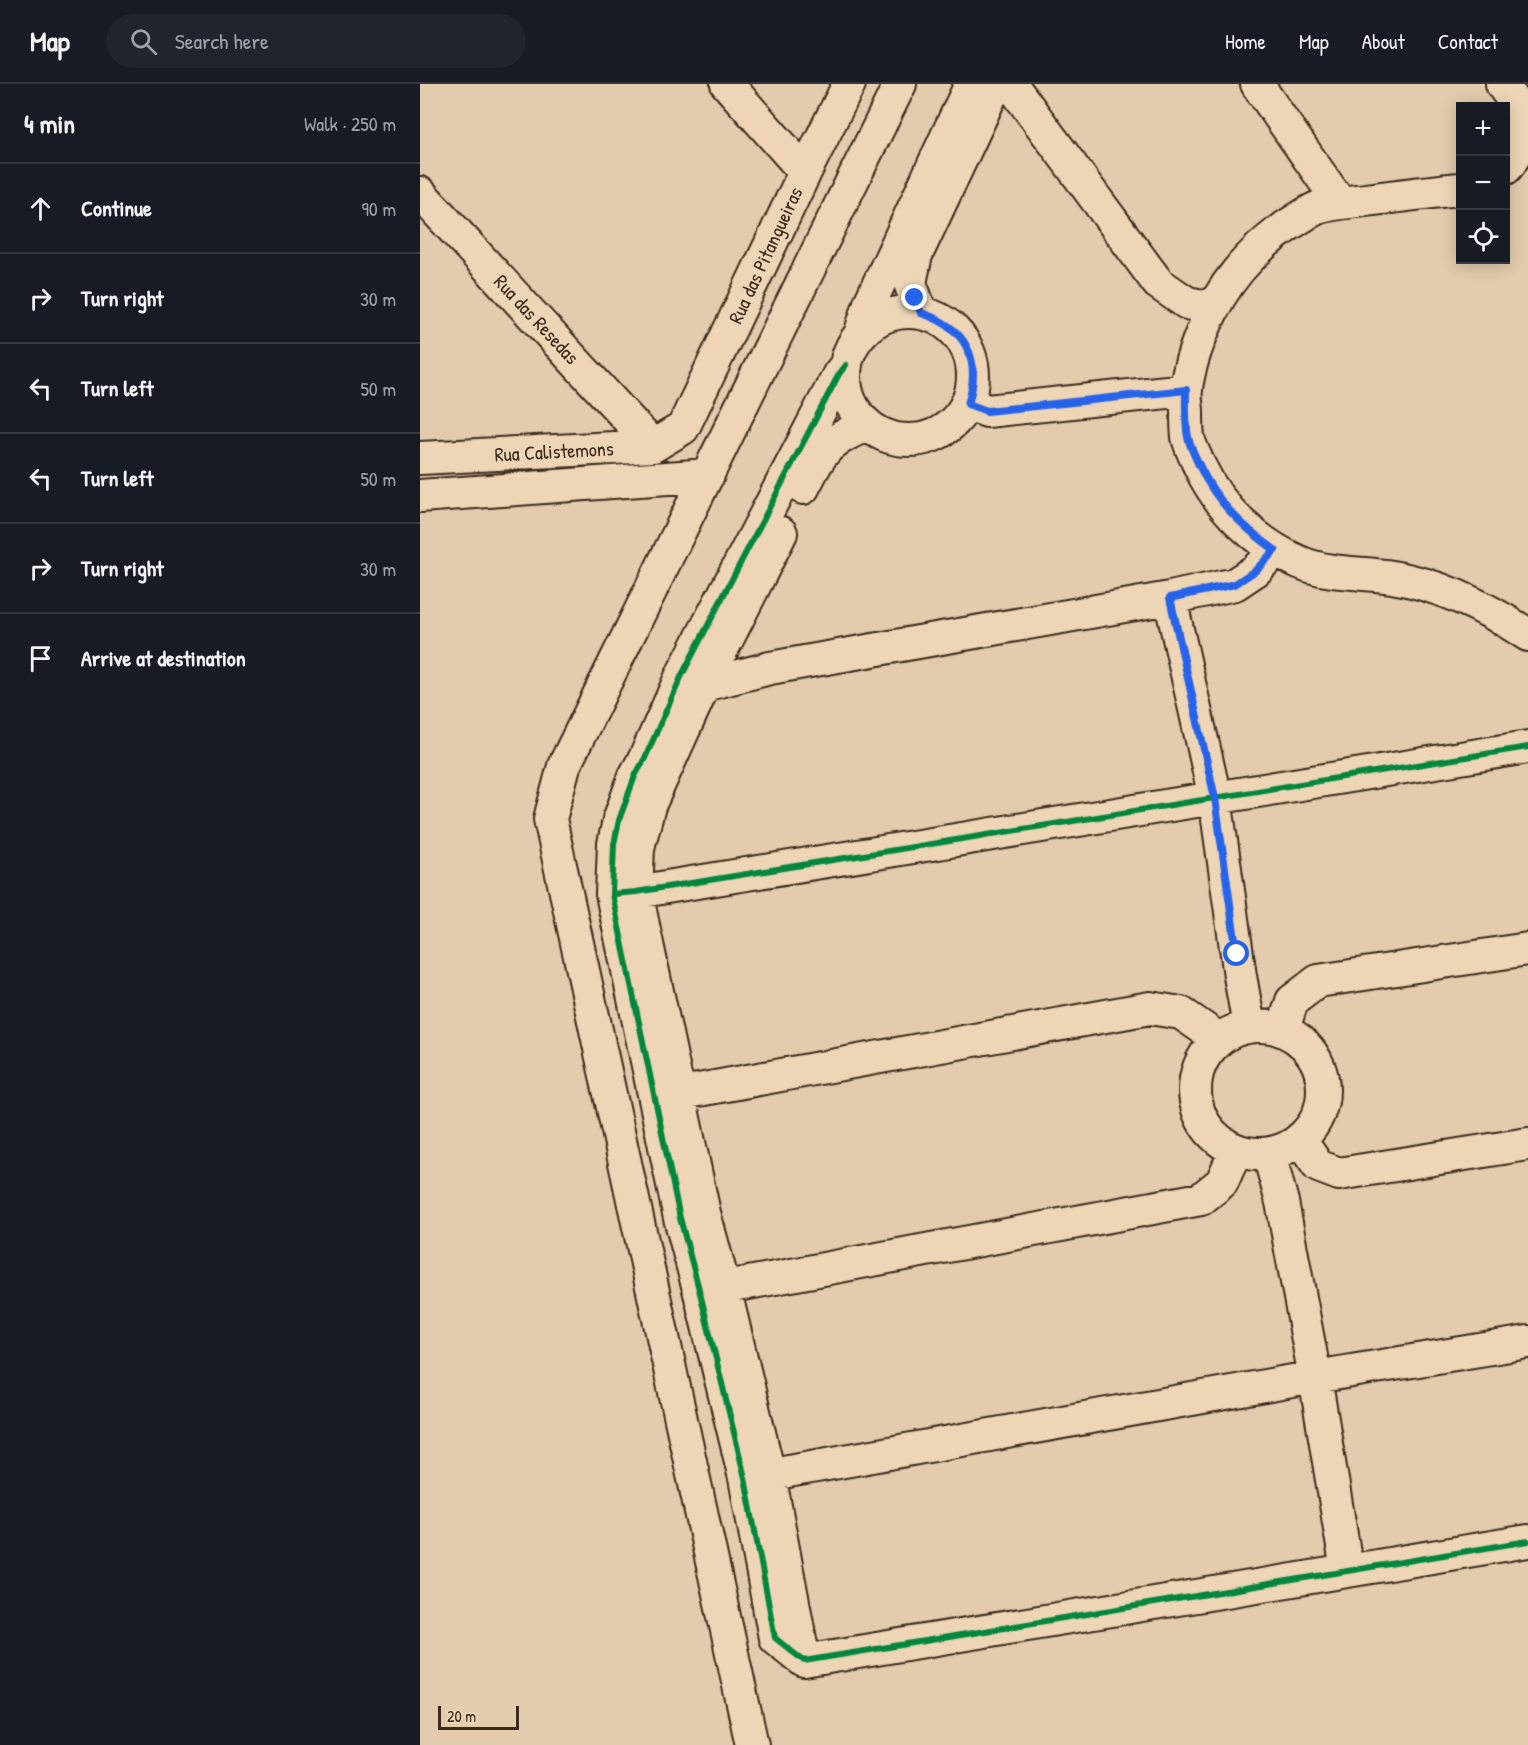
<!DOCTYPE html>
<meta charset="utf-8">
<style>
:root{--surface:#171b24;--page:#20242c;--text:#f1f3f6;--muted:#9ea1a6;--line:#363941}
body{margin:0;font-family:"Patrick Hand",sans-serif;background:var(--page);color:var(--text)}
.controls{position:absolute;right:18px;top:18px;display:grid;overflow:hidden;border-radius:0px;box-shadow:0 3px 15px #0003}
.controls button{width:54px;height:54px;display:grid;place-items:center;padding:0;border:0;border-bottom:2px solid var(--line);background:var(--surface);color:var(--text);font:30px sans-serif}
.scale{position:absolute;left:18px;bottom:15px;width:81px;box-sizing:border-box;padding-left:6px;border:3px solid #3b2a1e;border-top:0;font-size:16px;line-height:21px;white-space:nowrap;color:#3b2a1e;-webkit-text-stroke:4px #eed5b6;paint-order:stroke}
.stop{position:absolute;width:18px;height:18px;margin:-14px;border:4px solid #2563eb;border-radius:50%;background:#fff}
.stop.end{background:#2563eb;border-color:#fff;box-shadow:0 2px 6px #0008}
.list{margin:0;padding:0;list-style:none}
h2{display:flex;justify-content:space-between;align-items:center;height:78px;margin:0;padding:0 24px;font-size:26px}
h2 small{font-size:20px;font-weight:400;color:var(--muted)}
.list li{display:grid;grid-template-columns:39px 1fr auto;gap:18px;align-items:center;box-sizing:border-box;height:90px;padding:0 24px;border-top:2px solid var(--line)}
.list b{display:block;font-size:22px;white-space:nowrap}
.list em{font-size:20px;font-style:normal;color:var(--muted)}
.icon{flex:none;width:33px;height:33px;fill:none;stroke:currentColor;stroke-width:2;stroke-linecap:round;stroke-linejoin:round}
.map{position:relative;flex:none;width:1108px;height:1661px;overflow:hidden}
header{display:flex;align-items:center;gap:36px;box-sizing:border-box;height:84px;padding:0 30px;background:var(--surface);border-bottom:2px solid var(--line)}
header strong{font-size:28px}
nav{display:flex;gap:33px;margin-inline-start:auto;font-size:21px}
.search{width:420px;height:54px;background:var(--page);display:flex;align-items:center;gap:15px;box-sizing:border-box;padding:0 21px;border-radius:33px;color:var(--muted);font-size:22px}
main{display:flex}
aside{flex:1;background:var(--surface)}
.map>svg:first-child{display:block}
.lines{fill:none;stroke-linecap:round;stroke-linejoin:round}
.minor-casing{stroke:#3b2a1e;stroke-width:36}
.minor{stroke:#eed5b6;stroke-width:32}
.cycleway-casing{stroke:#eed5b6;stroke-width:10}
.cycleway{stroke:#00873e;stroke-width:6}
.route{stroke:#2563eb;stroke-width:8}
.labels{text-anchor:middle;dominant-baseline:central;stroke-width:6;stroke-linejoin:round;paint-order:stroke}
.street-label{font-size:20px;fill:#3b2a1e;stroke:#eed5b6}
</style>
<header>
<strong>Map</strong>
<div class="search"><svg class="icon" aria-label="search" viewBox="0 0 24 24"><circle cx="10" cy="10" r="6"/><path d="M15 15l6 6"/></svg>Search here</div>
<nav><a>Home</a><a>Map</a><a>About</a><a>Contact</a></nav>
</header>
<main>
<aside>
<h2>4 min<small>Walk · 250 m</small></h2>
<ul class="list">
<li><svg class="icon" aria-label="ahead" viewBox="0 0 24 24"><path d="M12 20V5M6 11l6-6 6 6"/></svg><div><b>Continue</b></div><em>90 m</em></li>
<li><svg class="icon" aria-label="right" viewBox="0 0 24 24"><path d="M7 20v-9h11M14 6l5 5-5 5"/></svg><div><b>Turn right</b></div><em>30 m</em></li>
<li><svg class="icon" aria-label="left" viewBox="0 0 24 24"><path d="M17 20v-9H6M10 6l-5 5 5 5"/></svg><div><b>Turn left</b></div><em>50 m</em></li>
<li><svg class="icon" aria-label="left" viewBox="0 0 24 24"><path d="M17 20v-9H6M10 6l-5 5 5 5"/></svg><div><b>Turn left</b></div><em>50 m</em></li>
<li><svg class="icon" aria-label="right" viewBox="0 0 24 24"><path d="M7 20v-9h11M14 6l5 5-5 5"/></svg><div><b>Turn right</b></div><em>30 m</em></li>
<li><svg class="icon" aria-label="arrive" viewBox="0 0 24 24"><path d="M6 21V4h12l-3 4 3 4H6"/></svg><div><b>Arrive at destination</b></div></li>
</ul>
</aside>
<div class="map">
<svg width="1108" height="1661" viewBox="0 0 1108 1661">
<rect width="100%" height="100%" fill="#e3cbad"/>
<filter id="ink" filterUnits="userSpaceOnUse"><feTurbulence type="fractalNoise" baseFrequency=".0167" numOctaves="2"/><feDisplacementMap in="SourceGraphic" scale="12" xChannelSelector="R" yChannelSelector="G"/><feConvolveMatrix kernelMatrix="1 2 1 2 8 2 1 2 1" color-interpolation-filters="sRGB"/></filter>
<g filter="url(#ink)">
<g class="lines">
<defs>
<path id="minor" d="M 307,0 L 385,88
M 591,0 L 738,199 L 767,219 L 793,224
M 837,0 L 920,119
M 1082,0 C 1086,7 1092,13 1096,20 C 1106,41 1100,68 1086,84
M 1040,105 C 1009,108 978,112 946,116 C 930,118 912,119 897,124 C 892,126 886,130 881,133 C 844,155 811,188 792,227 C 780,251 770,277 766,304 C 765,311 766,319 767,326 C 767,335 767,345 768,353 C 770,363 776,374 780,383 C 800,425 836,459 879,478 C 909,491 941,488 972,493 C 1022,501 1066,523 1108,551
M 0,109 L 233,362
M425 292a64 64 0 1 1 128 0a64 64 0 1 1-128 0Z
M 501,229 L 490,199 L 496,171 L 576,0
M 440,251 L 450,219 L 551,0
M 426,281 L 419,290 L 262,591 L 225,674 L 215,692 L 199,736 L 194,760 L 192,810 L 260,1134 L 280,1209 L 325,1394 L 355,1554 L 384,1577 L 1108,1457
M 548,320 L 567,327 L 766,306
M 0,374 L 233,362 L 263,344 L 385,88 L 429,0
M 383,404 C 402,367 407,356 448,341
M 0,412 L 288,391
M 361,449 L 284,601 L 229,722 L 218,764 L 216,808 L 284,1129 L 304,1203 L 349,1390 L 384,1577
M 750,514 L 795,714 L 820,892 L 829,942
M 271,595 L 284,601 L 350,584 L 750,514 L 815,500 L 836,486 L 855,466
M 197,810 L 216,808 L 1108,663
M775 1006a64 64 0 1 1 128 0a64 64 0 1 1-128 0Z
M 863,946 L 872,917 L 898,897 L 1108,865
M 240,1013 L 730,924 L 761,929 L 799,955
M 880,1056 L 898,1082 L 919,1090 L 1108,1060
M 849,1070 L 862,1118 L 895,1293 L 927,1487
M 285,1207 L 781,1115 L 802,1098 L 816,1066
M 329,1394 L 895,1293 L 1108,1258
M 332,1661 L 130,735 L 144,682 L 480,0"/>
</defs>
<!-- minor casing -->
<use href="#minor" class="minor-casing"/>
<!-- minor -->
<use href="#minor" class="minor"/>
<defs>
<path id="cycleway" d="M 426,281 L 419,290 L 262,591 L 225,674 L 215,692 L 199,736 L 194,760 L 192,810 L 260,1134 L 280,1209 L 325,1394 L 355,1554 L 384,1577 L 1108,1457
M 192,810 L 216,808 L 1108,663"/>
</defs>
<!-- cycleway casing -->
<use href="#cycleway" class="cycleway-casing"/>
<!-- cycleway -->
<use href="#cycleway" class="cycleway"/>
</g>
</g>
<g class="lines" filter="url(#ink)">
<!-- route -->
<path class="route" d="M 495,214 L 501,229 C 546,243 562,275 548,320 L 567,327 L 766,306 C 766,321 765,338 768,353 C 770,363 776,374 780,383 C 797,419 823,443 855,466 L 836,486 L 815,500 L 750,514 L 795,714 L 817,870"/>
</g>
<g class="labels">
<!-- street labels -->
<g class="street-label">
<text transform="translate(345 171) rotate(-65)">Rua das Pitangueiras</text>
<text transform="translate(117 235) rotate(47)">Rua das Resedas</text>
<text transform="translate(134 367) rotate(-3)">Rua Calistemons</text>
</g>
</g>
</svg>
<div class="controls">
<button>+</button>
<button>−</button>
<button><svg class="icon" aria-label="locate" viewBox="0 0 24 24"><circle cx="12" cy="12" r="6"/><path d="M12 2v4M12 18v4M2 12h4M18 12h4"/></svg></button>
</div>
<div class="scale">20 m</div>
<div class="stop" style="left:817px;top:870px"></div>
<div class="stop end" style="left:495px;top:214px"></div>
</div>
</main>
